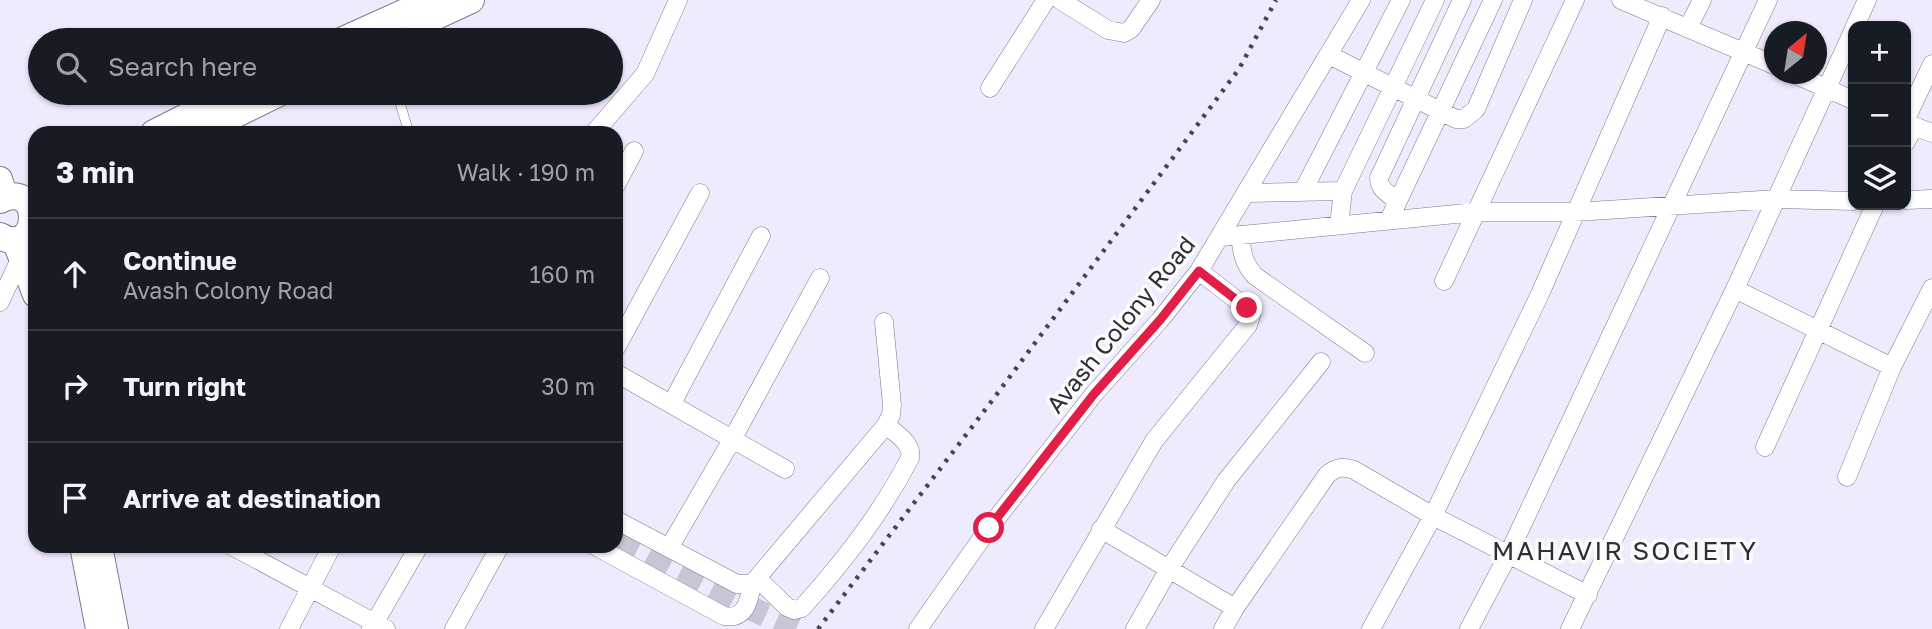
<!DOCTYPE html>
<meta charset="utf-8">
<style>
:root{--surface:#171b24;--page:#242831;--text:#f1f3f6;--muted:#9ea1a6;--line:#363941}
body{margin:0;font-family:"Golos Text",sans-serif;background:var(--page);color:var(--text)}
.controls{position:absolute;right:21px;top:21px;display:grid;overflow:hidden;border-radius:14px;box-shadow:0 2px 5px #0004}
.controls button{width:63px;height:63px;display:grid;place-items:center;padding:0;border:0;border-bottom:2px solid var(--line);background:var(--surface);color:var(--text);font:35px sans-serif}
.compass{position:absolute;left:1764px;top:21px;width:63px;height:63px;border-radius:50%;background:var(--surface);box-shadow:0 2px 5px #0004;rotate:30deg}
.stop{position:absolute;width:21px;height:21px;margin:-16px;border:5px solid #e11d48;border-radius:50%;background:#fff}
.stop.end{background:#e11d48;border-color:#fff;box-shadow:0 2px 7px #0008}
.list{margin:0;padding:0;list-style:none}
h2{display:flex;justify-content:space-between;align-items:center;height:91px;margin:0;padding:0 28px;font-size:30px}
h2 small{font-size:23px;font-weight:400;color:var(--muted)}
.list li{display:grid;grid-template-columns:46px 1fr auto;gap:21px;align-items:center;box-sizing:border-box;height:112px;padding:0 28px;border-top:2px solid var(--line)}
.list b{display:block;font-size:26px;white-space:nowrap}
.list p{margin:0;font-size:23px;white-space:nowrap;color:var(--muted)}
.list em{font-size:23px;font-style:normal;color:var(--muted)}
.icon{flex:none;width:38px;height:38px;fill:none;stroke:currentColor;stroke-width:2;stroke-linecap:round;stroke-linejoin:round}
.map{position:relative;flex:none;width:1932px;height:629px;overflow:hidden}
.search{position:absolute;background:var(--surface);box-shadow:0 2px 5px #0004;left:28px;top:28px;width:595px;height:77px;display:flex;align-items:center;gap:18px;box-sizing:border-box;padding:0 24px;border-radius:38px;color:var(--muted);font-size:26px}
.panel{position:absolute;background:var(--surface);box-shadow:0 2px 5px #0004;left:28px;top:126px;width:595px;height:427px;border-radius:21px}
.map>svg:first-child{display:block}
.lines{fill:none;stroke-linecap:round;stroke-linejoin:round}
.secondary-tunnel{stroke:#c9c5d6;stroke-width:24;stroke-dasharray:24 12;stroke-linecap:butt}
.lane-casing{stroke:#7d798e;stroke-width:10}
.street-casing{stroke:#7d798e;stroke-width:19}
.secondary-casing{stroke:#7d798e;stroke-width:26}
.primary-casing{stroke:#7d798e;stroke-width:28}
.lane{stroke:#fff;stroke-width:9}
.street{stroke:#fff;stroke-width:18}
.secondary{stroke:#fff;stroke-width:24}
.primary{stroke:#fff;stroke-width:26}
.rail{stroke:#484550;stroke-width:4.5;stroke-dasharray:3.5 7;stroke-linecap:butt}
.route{stroke:#e11d48;stroke-width:9}
.labels{text-anchor:middle;dominant-baseline:central;stroke-width:7;stroke-linejoin:round;paint-order:stroke}
.street-label{font-size:24px;fill:#2f2d36;stroke:#fbfbfb}
.neighbourhood-label{font-size:26px;letter-spacing:2px;fill:#2f2d36;stroke:#fbfbfb}
</style>
<div class="map">
<svg width="1932" height="629" viewBox="0 0 1932 629">
<rect width="100%" height="100%" fill="#efebfe"/>
<g class="lines">
<!-- secondary-tunnel -->
<path class="secondary-tunnel" d="M 616,539 L 735,601 L 796,629"/>
<defs>
<path id="lane" d="M 397,93 L 409,133"/>
<path id="street" d="M 1060,0 L 1108,30 L 1124,33 L 1131,29 L 1151,0
M 1621,0 L 1774,65
M 1855,26 L 1867,0
M 1688,28 L 1702,0
M 1329,55 L 1456,119 L 1464,119 L 1476,109 L 1523,0
M 1794,74 L 1853,100
M 990,88 L 1046,0
M 1906,119 L 1932,64
M 1906,123 L 1932,133
M 594,133 L 645,74 L 678,0
M 1906,142 L 1914,126
M 616,185 L 634,151
M 1303,191 L 1401,0
M 1247,193 L 1343,191
M 1906,200 L 1932,199
M 1398,201 C 1389,194 1379,190 1379,178 L 1462,0
M 1389,220 L 1493,0
M 1339,225 L 1343,191 L 1435,0
M 1240,235 C 1242,252 1243,263 1255,276 L 1365,353
M 1221,237 L 1476,212 L 1575,212 L 1777,199 L 1853,201
M 1444,281 L 1575,0
M 1735,289 L 1892,367
M 0,302 L 21,257
M 616,348 L 700,193
M 616,373 L 785,469
M 672,403 L 761,236
M 1765,447 L 1875,205
M 1847,477 L 1892,367 L 1932,288
M 616,520 L 737,584 L 752,584 L 886,425 L 891,415 L 892,405 L 884,322
M 1101,529 L 1235,608
M 232,546 L 386,629
M 595,546 L 724,616 C 745,620 749,602 752,584
M 669,548 L 733,438 L 820,278
M 758,579 L 787,607 L 794,610 L 802,608 C 844,561 881,514 910,458 C 913,443 896,434 886,425
M 289,629 L 332,546
M 371,629 L 419,546
M 454,629 L 500,546
M 918,629 L 989,528 L 1094,394 L 1160,320 L 1199,271 L 1361,0
M 1044,629 L 1154,441 L 1248,325 L 1251,316 L 1247,308 L 1199,271
M 1135,629 L 1169,569 L 1226,481 L 1321,362
M 1223,629 L 1235,608 L 1327,475 C 1336,467 1343,466 1354,470 L 1433,516 L 1588,595
M 1371,629 L 1433,516 L 1540,294 L 1662,16
M 1469,629 L 1508,555 L 1768,0
M 1570,629 L 1735,289 L 1853,31"/>
<path id="secondary" d="M 0,179 L 6,197
M 14,240 L 35,295
M 100,546 L 116,629
M 83,551 L 98,629"/>
<path id="primary" d="M 415,26 L 471,0
M 343,40 L 432,0
M 154,133 L 233,93
M 198,133 L 279,93
M 0,200 C 45,179 40,259 0,236"/>
</defs>
<!-- lane casing -->
<use href="#lane" class="lane-casing"/>
<!-- street casing -->
<use href="#street" class="street-casing"/>
<!-- secondary casing -->
<use href="#secondary" class="secondary-casing"/>
<!-- primary casing -->
<use href="#primary" class="primary-casing"/>
<!-- lane -->
<use href="#lane" class="lane"/>
<!-- street -->
<use href="#street" class="street"/>
<!-- secondary -->
<use href="#secondary" class="secondary"/>
<!-- primary -->
<use href="#primary" class="primary"/>
<!-- rail -->
<path class="rail" d="M 818,629 L 991,402 L 1239,69 L 1276,0"/>
</g>
<g class="lines">
<!-- route -->
<path class="route" d="M 989,528 L 1094,394 L 1160,320 L 1199,271 L 1247,308"/>
</g>
<g class="labels">
<!-- street labels -->
<g class="street-label">
<text transform="translate(1120 324) rotate(-51)">Avash Colony Road</text>
</g>
<!-- neighbourhood labels -->
<g class="neighbourhood-label">
<text x="1625" y="550">MAHAVIR SOCIETY</text>
</g>
</g>
</svg>
<div class="controls">
<button>+</button>
<button>−</button>
<button><svg class="icon" aria-label="layers" viewBox="0 0 24 24"><path d="M12 4l9 5-9 5-9-5zM3 14l9 5 9-5"/></svg></button>
</div>
<svg class="compass" viewBox="-18 -18 36 36"><path d="M0-13l5 13h-10z" fill="#e53935"/><path d="M0 13l5-13h-10z" fill="#9ea1a6"/></svg>
<div class="stop" style="left:989px;top:528px"></div>
<div class="stop end" style="left:1247px;top:308px"></div>
<div class="search"><svg class="icon" aria-label="search" viewBox="0 0 24 24"><circle cx="10" cy="10" r="6"/><path d="M15 15l6 6"/></svg>Search here</div>
<section class="panel">
<h2>3 min<small>Walk · 190 m</small></h2>
<ul class="list">
<li><svg class="icon" aria-label="ahead" viewBox="0 0 24 24"><path d="M12 20V5M6 11l6-6 6 6"/></svg><div><b>Continue</b><p>Avash Colony Road</p></div><em>160 m</em></li>
<li><svg class="icon" aria-label="right" viewBox="0 0 24 24"><path d="M7 20v-9h11M14 6l5 5-5 5"/></svg><div><b>Turn right</b></div><em>30 m</em></li>
<li><svg class="icon" aria-label="arrive" viewBox="0 0 24 24"><path d="M6 21V4h12l-3 4 3 4H6"/></svg><div><b>Arrive at destination</b></div></li>
</ul>
</section>
</div>
